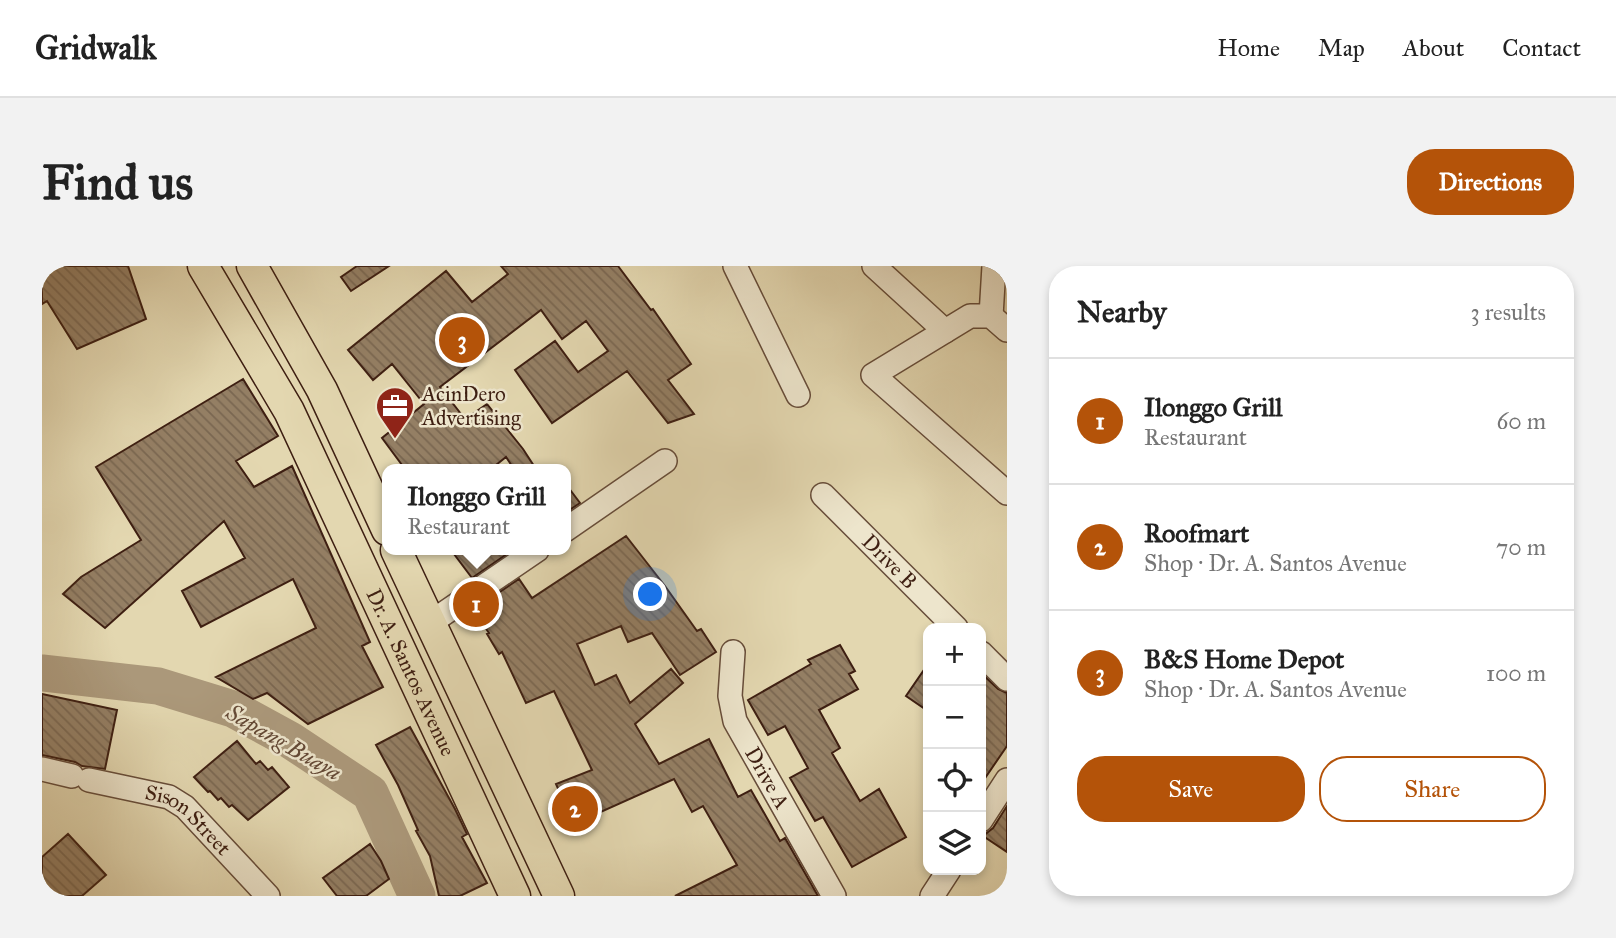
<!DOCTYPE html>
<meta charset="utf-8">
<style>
:root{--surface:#fff;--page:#f2f2f2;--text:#222;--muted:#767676;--line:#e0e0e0;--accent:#b45309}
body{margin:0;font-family:"IM FELL Great Primer",serif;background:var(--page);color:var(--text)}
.controls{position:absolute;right:21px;bottom:21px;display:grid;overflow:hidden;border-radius:14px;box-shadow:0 4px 10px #0003}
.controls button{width:63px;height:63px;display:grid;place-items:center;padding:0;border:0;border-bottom:2px solid var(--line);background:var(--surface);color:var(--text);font:35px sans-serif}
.you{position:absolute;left:609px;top:329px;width:24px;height:24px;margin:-18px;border:5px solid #fff;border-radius:50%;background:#1a73e8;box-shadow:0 0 0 10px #1a73e833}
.badge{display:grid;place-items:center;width:46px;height:46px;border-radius:50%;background:var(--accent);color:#fff;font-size:23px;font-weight:700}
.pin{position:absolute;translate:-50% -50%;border:4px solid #fff;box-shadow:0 2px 7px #0006}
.popup{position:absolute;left:340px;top:198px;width:189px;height:91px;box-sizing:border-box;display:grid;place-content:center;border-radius:14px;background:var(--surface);filter:drop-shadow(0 2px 5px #0005);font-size:23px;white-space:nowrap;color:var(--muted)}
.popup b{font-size:26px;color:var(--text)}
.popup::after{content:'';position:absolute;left:50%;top:100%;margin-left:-14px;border:14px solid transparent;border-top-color:var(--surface)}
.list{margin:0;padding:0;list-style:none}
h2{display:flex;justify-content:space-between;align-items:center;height:91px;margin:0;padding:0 28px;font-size:30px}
h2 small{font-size:23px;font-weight:400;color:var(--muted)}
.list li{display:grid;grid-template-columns:46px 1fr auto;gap:21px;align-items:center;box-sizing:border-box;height:126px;padding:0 28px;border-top:2px solid var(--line)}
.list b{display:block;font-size:26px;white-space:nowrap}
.list p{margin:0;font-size:23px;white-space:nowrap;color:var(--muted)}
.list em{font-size:23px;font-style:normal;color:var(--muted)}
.actions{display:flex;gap:14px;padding:21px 28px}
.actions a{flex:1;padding:16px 0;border:2px solid var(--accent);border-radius:28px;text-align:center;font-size:24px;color:var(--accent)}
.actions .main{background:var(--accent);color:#fff}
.icon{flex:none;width:38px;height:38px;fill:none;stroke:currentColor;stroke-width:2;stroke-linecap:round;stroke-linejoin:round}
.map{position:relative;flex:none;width:965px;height:630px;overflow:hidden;border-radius:28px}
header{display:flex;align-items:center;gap:42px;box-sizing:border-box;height:98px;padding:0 35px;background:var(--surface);border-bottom:2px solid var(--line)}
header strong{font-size:33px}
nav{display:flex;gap:38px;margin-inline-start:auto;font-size:24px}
.intro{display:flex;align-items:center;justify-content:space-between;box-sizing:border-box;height:168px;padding:0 42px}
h1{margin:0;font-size:49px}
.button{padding:18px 32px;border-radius:28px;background:var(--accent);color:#fff;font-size:24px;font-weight:700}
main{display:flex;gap:42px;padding:0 42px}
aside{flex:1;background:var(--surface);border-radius:28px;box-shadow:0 4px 10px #0003}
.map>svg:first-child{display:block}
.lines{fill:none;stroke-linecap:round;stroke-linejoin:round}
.river{stroke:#ab987a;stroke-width:37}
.building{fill:url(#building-back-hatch);stroke:#3e1f12;stroke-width:2}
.minor-casing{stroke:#674d3a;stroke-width:26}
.major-casing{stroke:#3e1f12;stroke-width:33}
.minor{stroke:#ede5cc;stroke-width:23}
.major{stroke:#e3d7b0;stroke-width:30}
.labels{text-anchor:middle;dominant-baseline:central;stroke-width:5;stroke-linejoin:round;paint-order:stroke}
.poi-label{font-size:21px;fill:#3e1f12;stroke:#ede5cc;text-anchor:start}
.street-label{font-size:21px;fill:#3e1f12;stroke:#ede5cc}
.water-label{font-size:23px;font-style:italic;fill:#644936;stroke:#ede5cc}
</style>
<header>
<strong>Gridwalk</strong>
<nav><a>Home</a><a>Map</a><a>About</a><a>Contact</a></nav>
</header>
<div class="intro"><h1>Find us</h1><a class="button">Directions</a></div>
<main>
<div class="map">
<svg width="965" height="630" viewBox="0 0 965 630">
<defs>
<pattern id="building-back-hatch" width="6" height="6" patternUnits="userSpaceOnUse" patternTransform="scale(1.75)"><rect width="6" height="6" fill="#947f64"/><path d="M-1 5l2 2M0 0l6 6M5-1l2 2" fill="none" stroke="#7a6751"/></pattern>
</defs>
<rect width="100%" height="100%" fill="#e3d7b0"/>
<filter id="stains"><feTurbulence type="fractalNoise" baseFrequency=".00286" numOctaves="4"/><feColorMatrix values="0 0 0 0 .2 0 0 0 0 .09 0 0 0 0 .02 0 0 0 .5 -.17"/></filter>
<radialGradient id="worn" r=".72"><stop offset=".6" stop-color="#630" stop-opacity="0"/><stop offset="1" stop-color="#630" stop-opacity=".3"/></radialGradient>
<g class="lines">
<!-- river -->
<path class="river" d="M 0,407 L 116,420 L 191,443 L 248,474 L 328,527 L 375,630"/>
</g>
<!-- building -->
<path class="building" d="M 0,0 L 86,0 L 104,53 L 35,83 L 5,35 L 0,38 Z
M 315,0 L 347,0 L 309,25 L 299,11 Z
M 459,0 L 576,0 L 609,44 L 611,43 L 649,98 L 626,114 L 652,148 L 626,157 L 585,105 L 510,157 L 473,104 L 513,75 L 536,106 L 566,85 L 544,55 L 520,73 L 499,44 L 398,121 L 423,153 L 445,138 L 481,183 L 494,203 L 472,203 L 464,191 L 449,203 L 363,203 L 340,172 L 382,138 L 350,98 L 331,114 L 306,84 L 404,5 L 430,36 L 466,8 Z
M 201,113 L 236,170 L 194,195 L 212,221 L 250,200 L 328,376 L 320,380 L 341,421 L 266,458 L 225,427 L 211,433 L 174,411 L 274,362 L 251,313 L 159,361 L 140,325 L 203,292 L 182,255 L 63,362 L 21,328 L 39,311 L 99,274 L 54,201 Z
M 523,217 L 538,237 L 523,247 Z
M 584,270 L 623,320 L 655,365 L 659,363 L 674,386 L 638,409 L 610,367 L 586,376 L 579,360 L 535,378 L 553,419 L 574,409 L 588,437 L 629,403 L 641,417 L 593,458 L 617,498 L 667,473 L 696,531 L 709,524 L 738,575 L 743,572 L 776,630 L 633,630 L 695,599 L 661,540 L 650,546 L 632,513 L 532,558 L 514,518 L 550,504 L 512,425 L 484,437 L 460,386 L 457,388 L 445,368 L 447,367 L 431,344 L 477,313 L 490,332 Z
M 409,284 L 471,284 L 430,312 Z
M 798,379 L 813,405 L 807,408 L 816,423 L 777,444 L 798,482 L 790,487 L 818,535 L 837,523 L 864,571 L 810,601 L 781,551 L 773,555 L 748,512 L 766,502 L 743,460 L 726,469 L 706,434 L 769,398 L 766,394 Z
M 886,398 L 886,445 L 864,430 Z
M 939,407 L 956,423 L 965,427 L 965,480 L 939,518 Z
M 0,428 L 75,444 L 63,503 L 40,500 L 33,496 L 0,489 Z
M 368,461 L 413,543 L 425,568 L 420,571 L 445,617 L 418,630 L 397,630 L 388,590 L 374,565 L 376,564 L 356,519 L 334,479 Z
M 195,475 L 214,498 L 218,495 L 226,504 L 230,501 L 247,521 L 206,554 L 190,539 L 187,541 L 179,532 L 176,534 L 168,525 L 166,526 L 152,511 Z
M 965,540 L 965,586 L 941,570 L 951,562 Z
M 26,568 L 64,609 L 40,630 L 0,630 L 0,591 Z
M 328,578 L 339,595 L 347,613 L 324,630 L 295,630 L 281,612 Z"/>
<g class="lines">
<defs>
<g id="minor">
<path d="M 693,0 L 756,129"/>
<path d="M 832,0 L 903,65"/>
<path d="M 949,50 L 952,0"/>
<path d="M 965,64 L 949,50 L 928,50 L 831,109 L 965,227"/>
<path id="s1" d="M 781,229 L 914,362"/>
<path d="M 523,264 L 623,195"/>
<path d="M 388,357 L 495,284"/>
<path id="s2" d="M 691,386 L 688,430 L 693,455 L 792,630"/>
<path d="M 939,387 L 965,413"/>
<path d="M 0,503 L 30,510"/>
<path id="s3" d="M 47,514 L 127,531 L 143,541 L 226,630"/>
<path d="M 939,554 L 965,514"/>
<path d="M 890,630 L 907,604"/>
</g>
<g id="major">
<path id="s4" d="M 161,0 L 247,145 L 473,630"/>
<path d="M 210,0 L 280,124 L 345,264"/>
<path d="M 354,284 L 517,630"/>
</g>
</defs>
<!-- minor casing -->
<use href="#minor" class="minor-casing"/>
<!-- major casing -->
<use href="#major" class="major-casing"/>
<!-- minor -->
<use href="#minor" class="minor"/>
<!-- major -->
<use href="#major" class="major"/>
</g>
<!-- icons -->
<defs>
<symbol id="office-pin" viewBox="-11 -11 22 30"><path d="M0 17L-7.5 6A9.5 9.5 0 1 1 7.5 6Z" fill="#8f2418" stroke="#ede5cc"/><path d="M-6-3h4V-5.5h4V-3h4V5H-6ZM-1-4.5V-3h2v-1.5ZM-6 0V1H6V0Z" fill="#fff"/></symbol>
</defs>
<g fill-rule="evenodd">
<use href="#office-pin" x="331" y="118" width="44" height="60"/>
</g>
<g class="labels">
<!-- poi labels -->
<g class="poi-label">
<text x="380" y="128">AcinDero<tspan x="380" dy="24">Advertising</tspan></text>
</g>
<!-- street labels -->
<g class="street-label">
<text stroke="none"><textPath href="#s1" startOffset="94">Drive B</textPath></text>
<text stroke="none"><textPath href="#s4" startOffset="457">Dr. A. Santos Avenue</textPath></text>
<text stroke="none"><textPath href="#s2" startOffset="135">Drive A</textPath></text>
<text stroke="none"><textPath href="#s3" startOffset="110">Sison Street</textPath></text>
</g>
<!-- water labels -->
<g class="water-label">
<text transform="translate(242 476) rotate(30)">Sapang Buaya</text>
</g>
</g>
<rect width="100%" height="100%" filter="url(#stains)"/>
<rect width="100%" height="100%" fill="url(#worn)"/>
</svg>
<div class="controls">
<button>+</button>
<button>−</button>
<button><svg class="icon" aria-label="locate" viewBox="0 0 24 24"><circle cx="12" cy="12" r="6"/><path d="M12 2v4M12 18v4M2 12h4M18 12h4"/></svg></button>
<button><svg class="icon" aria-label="layers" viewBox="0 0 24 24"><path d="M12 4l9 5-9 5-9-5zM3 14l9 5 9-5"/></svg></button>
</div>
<div class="you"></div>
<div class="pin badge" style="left:434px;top:338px">1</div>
<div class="popup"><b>Ilonggo Grill</b>Restaurant</div>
<div class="pin badge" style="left:533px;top:543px">2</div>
<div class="pin badge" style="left:420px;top:74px">3</div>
</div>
<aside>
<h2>Nearby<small>3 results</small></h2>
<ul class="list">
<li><span class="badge">1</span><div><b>Ilonggo Grill</b><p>Restaurant</p></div><em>60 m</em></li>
<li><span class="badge">2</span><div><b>Roofmart</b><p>Shop · Dr. A. Santos Avenue</p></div><em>70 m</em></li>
<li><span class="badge">3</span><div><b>B&amp;S Home Depot</b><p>Shop · Dr. A. Santos Avenue</p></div><em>100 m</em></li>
</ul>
<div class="actions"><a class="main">Save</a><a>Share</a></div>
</aside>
</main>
